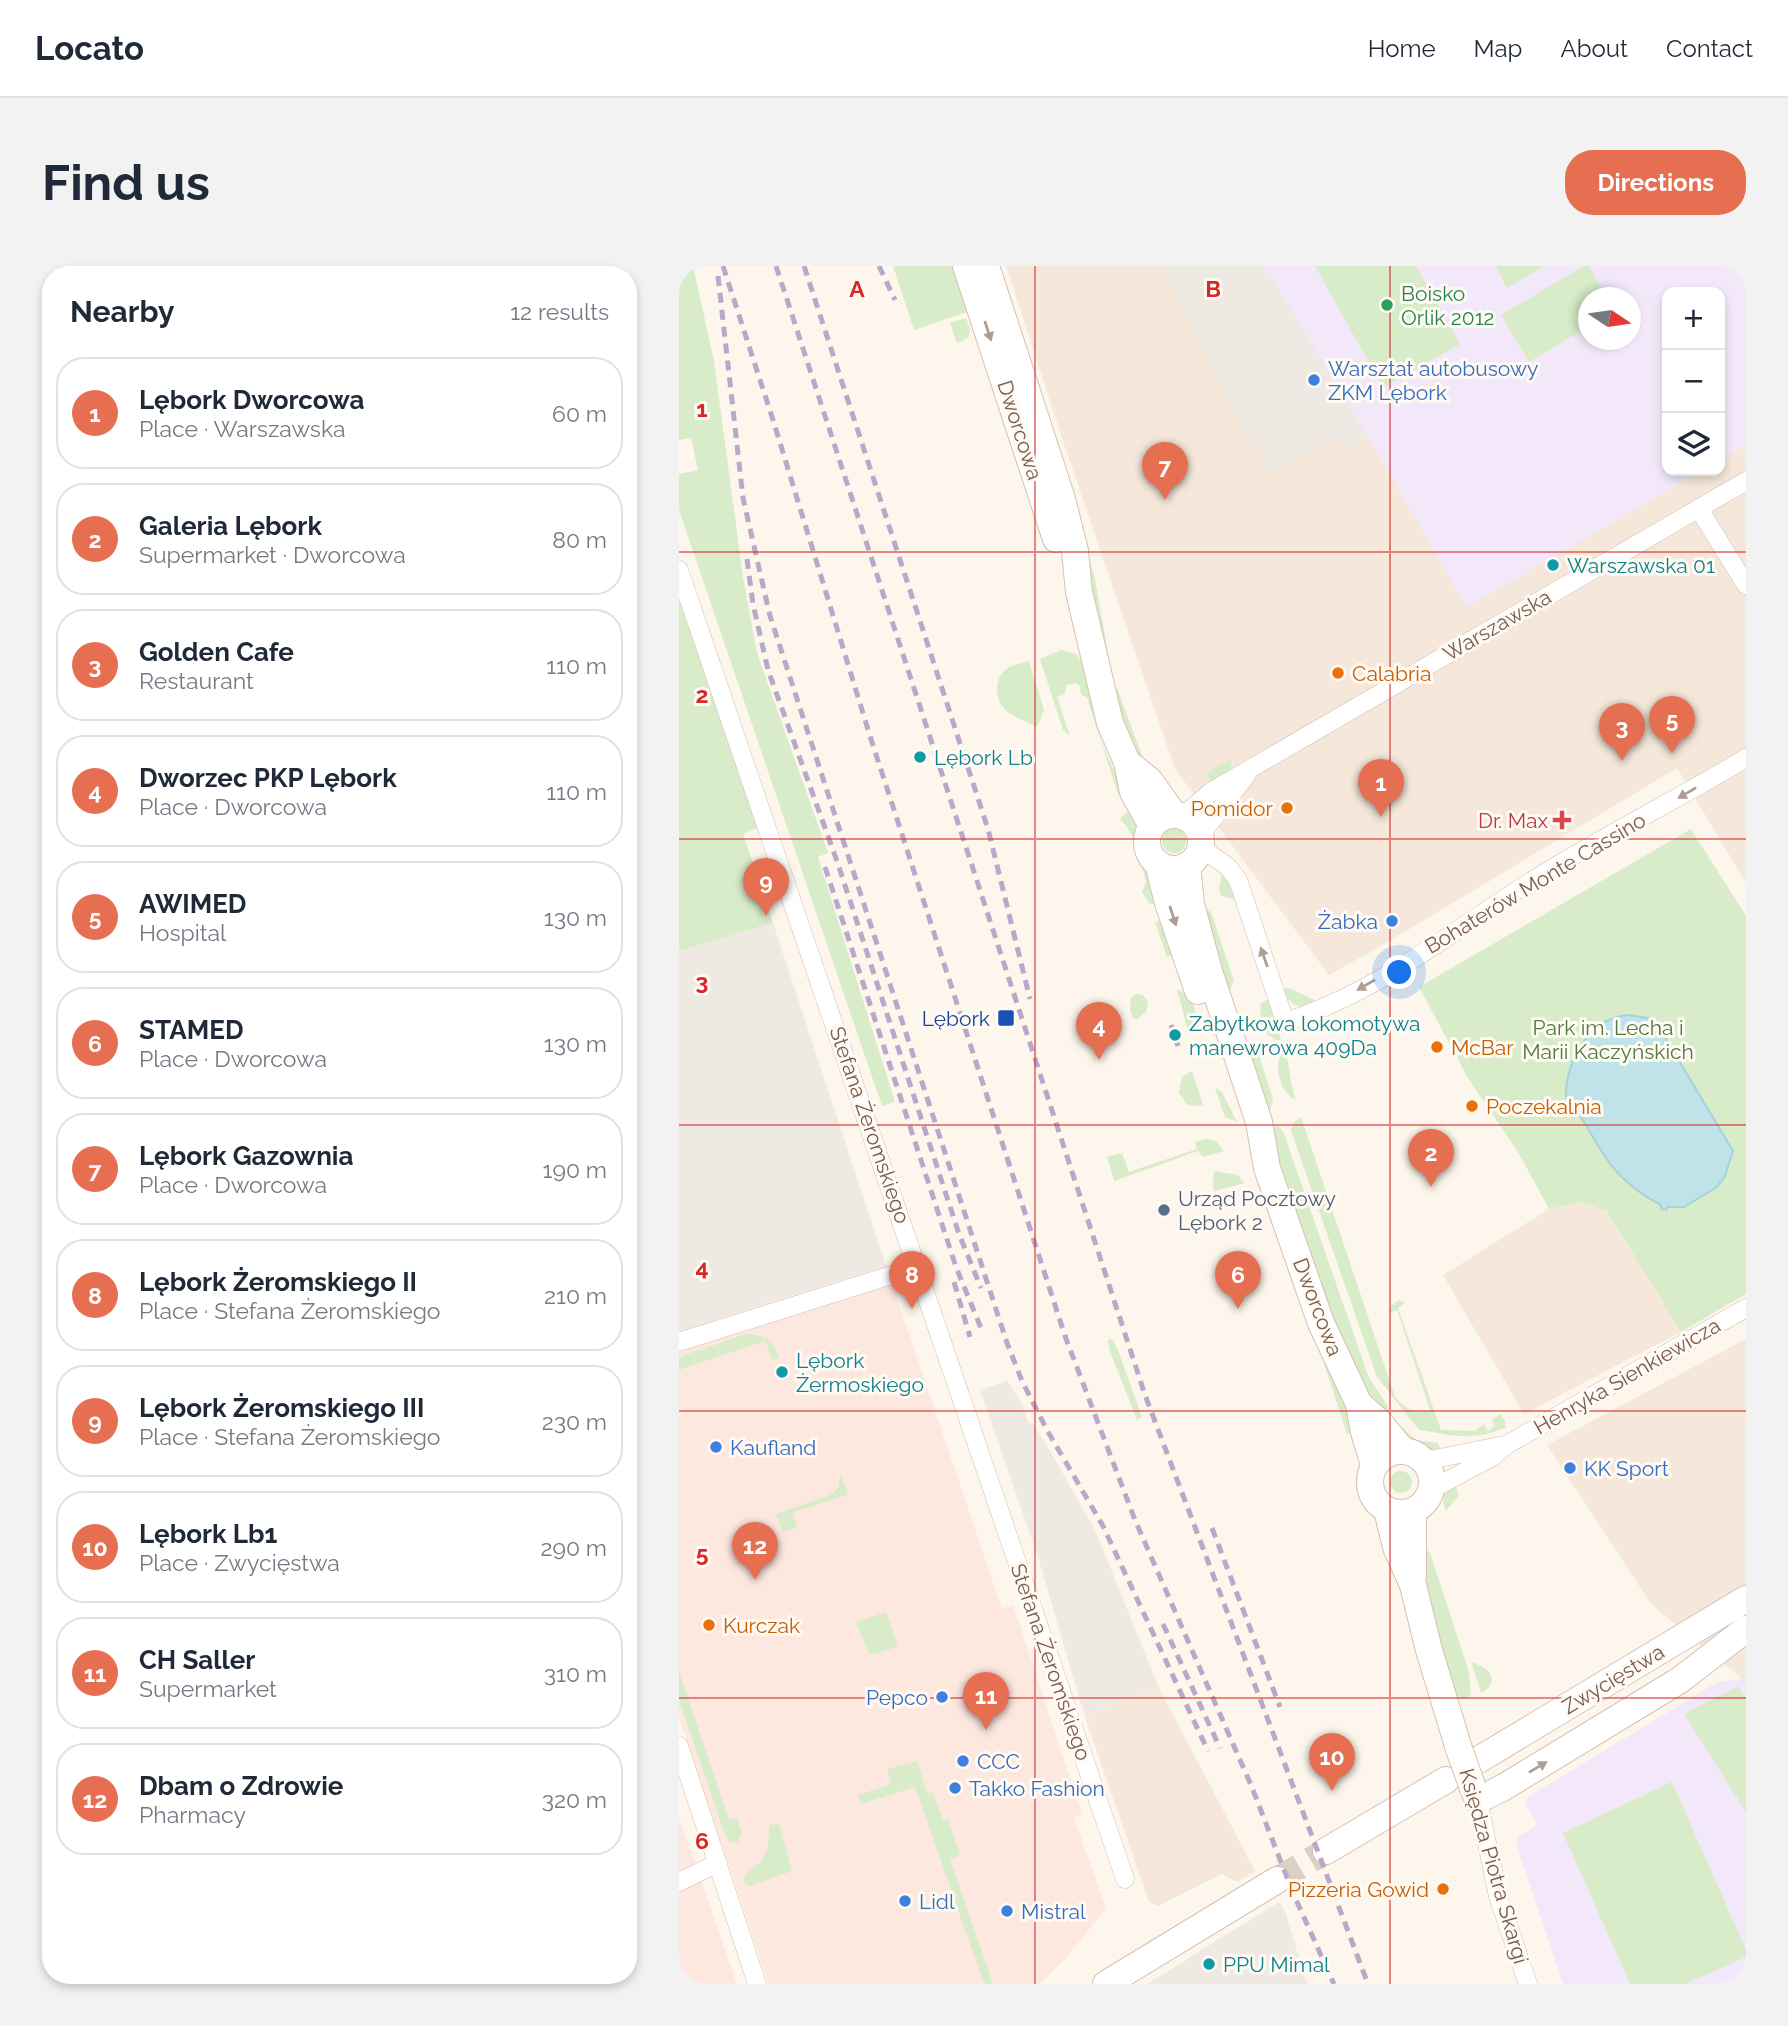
<!DOCTYPE html>
<meta charset="utf-8">
<style>
:root{--surface:#fff;--page:#f2f2f3;--text:#1f2937;--muted:#747a83;--line:#e0e1e3;--accent:#e76f51}
body{margin:0;font-family:Raleway,sans-serif;background:var(--page);color:var(--text)}
.controls{position:absolute;right:21px;top:21px;display:grid;overflow:hidden;border-radius:14px;box-shadow:0 4px 10px #0003}
.controls button{width:63px;height:63px;display:grid;place-items:center;padding:0;border:0;border-bottom:2px solid var(--line);background:var(--surface);color:var(--text);font:35px sans-serif}
.compass{position:absolute;left:899px;top:21px;width:63px;height:63px;border-radius:50%;background:var(--surface);box-shadow:0 4px 10px #0003;rotate:103deg}
.you{position:absolute;left:721px;top:707px;width:24px;height:24px;margin:-18px;border:5px solid #fff;border-radius:50%;background:#1a73e8;box-shadow:0 0 0 10px #1a73e833}
.badge{display:grid;place-items:center;width:46px;height:46px;border-radius:50%;background:var(--accent);color:#fff;font-size:23px;font-weight:700}
.pin{position:absolute;translate:-50% -58px;filter:drop-shadow(0 2px 4px #0008)}
.pin::after{content:'';position:absolute;top:37px;width:24px;height:21px;background:inherit;clip-path:polygon(0 0,100% 0,50% 100%)}
.list{margin:0;padding:0;list-style:none}
h2{display:flex;justify-content:space-between;align-items:center;height:91px;margin:0;padding:0 28px;font-size:30px}
h2 small{font-size:23px;font-weight:400;color:var(--muted)}
.list li{display:grid;grid-template-columns:46px 1fr auto;gap:21px;align-items:center;box-sizing:border-box;height:112px;margin:0 14px 14px;padding:0 14px;border:2px solid var(--line);border-radius:28px}
.list b{display:block;font-size:26px;white-space:nowrap}
.list p{margin:0;font-size:23px;white-space:nowrap;color:var(--muted)}
.list em{font-size:23px;font-style:normal;color:var(--muted)}
.icon{flex:none;width:38px;height:38px;fill:none;stroke:currentColor;stroke-width:2;stroke-linecap:round;stroke-linejoin:round}
.map{position:relative;flex:none;width:1067px;height:1718px;overflow:hidden;border-radius:28px}
header{display:flex;align-items:center;gap:42px;box-sizing:border-box;height:98px;padding:0 35px;background:var(--surface);border-bottom:2px solid var(--line)}
header strong{font-size:33px}
nav{display:flex;gap:38px;margin-inline-start:auto;font-size:24px}
.intro{display:flex;align-items:center;justify-content:space-between;box-sizing:border-box;height:168px;padding:0 42px}
h1{margin:0;font-size:49px}
.button{padding:18px 32px;border-radius:28px;background:var(--accent);color:#fff;font-size:24px;font-weight:700}
main{display:flex;gap:42px;padding:0 42px}
aside{flex:1;background:var(--surface);border-radius:28px;box-shadow:0 4px 10px #0003}
.map>svg:first-child{display:block}
.residential{fill:#f5e8da;fill-rule:evenodd}
.commercial{fill:#fde8e0}
.industrial{fill:#efe9e4}
.education{fill:#f3e8fa;fill-rule:evenodd}
.green{fill:#d8ecc9}
.water{fill:#bfe3e8;stroke:#a5d3da;stroke-width:2}
.lines{fill:none;stroke-linecap:round;stroke-linejoin:round}
.secondary-tunnel{stroke:#dcd0c4;stroke-width:26;stroke-dasharray:26 13;stroke-linecap:butt}
.street-casing{stroke:#d1beb0;stroke-width:19}
.secondary-casing{stroke:#d6c0b0;stroke-width:28}
.street{stroke:#fff;stroke-width:18}
.secondary{stroke:#fff;stroke-width:26}
.rail{stroke:#b9a8c9;stroke-width:5;stroke-dasharray:10 7;stroke-linecap:butt}
.secondary-bridge-casing{stroke:#d6c0b0;stroke-width:28;stroke-linecap:butt}
.secondary-bridge{stroke:#fff;stroke-width:26}
.oneway{fill:#af9d94}
.grid{fill:none;stroke:#d62828;stroke-width:2;stroke-opacity:0.55}
.leisure-dot{fill:#2e9e5b;stroke:#fffaf3;stroke-width:2.5}
.shop-dot{fill:#3f7fe0;stroke:#fffaf3;stroke-width:2.5}
.culture-dot{fill:#0f9aa8;stroke:#fffaf3;stroke-width:2.5}
.food-dot{fill:#e8710a;stroke:#fffaf3;stroke-width:2.5}
.health-dot{fill:#e0444e;stroke:#fffaf3;stroke-width:2.5}
.transit-dot{fill:#1a4fb4;stroke:#fffaf3;stroke-width:2.5}
.service-dot{fill:#5c6f8a;stroke:#fffaf3;stroke-width:2.5}
.labels{text-anchor:middle;dominant-baseline:central;stroke-width:6;stroke-linejoin:round;paint-order:stroke}
.leisure-label{font-size:21px;fill:#27864d;stroke:#fffaf3;text-anchor:start}
.shop-label{font-size:21px;fill:#366cbe;stroke:#fffaf3;text-anchor:start}
.street-label{font-size:21px;fill:#7a5c4d;stroke:#fffaf3}
.culture-label{font-size:21px;fill:#0d838f;stroke:#fffaf3;text-anchor:start}
.food-label{font-size:21px;fill:#c56008;stroke:#fffaf3;text-anchor:start}
.health-label{font-size:21px;fill:#be3a42;stroke:#fffaf3;text-anchor:end}
.transit-label{font-size:21px;fill:#164399;stroke:#fffaf3;text-anchor:end}
.park-label{font-size:21px;fill:#537a41;stroke:#fffaf3}
.service-label{font-size:21px;fill:#4e5e75;stroke:#fffaf3;text-anchor:start}
.grid-label{font-size:23px;text-anchor:middle;font-weight:bold;fill:#d62828;stroke:#fffaf3;stroke-width:6;stroke-linejoin:round;paint-order:stroke}
</style>
<header>
<strong>Locato</strong>
<nav><a>Home</a><a>Map</a><a>About</a><a>Contact</a></nav>
</header>
<div class="intro"><h1>Find us</h1><a class="button">Directions</a></div>
<main>
<aside>
<h2>Nearby<small>12 results</small></h2>
<ul class="list">
<li><span class="badge">1</span><div><b>Lębork Dworcowa</b><p>Place · Warszawska</p></div><em>60 m</em></li>
<li><span class="badge">2</span><div><b>Galeria Lębork</b><p>Supermarket · Dworcowa</p></div><em>80 m</em></li>
<li><span class="badge">3</span><div><b>Golden Cafe</b><p>Restaurant</p></div><em>110 m</em></li>
<li><span class="badge">4</span><div><b>Dworzec PKP Lębork</b><p>Place · Dworcowa</p></div><em>110 m</em></li>
<li><span class="badge">5</span><div><b>AWIMED</b><p>Hospital</p></div><em>130 m</em></li>
<li><span class="badge">6</span><div><b>STAMED</b><p>Place · Dworcowa</p></div><em>130 m</em></li>
<li><span class="badge">7</span><div><b>Lębork Gazownia</b><p>Place · Dworcowa</p></div><em>190 m</em></li>
<li><span class="badge">8</span><div><b>Lębork Żeromskiego II</b><p>Place · Stefana Żeromskiego</p></div><em>210 m</em></li>
<li><span class="badge">9</span><div><b>Lębork Żeromskiego III</b><p>Place · Stefana Żeromskiego</p></div><em>230 m</em></li>
<li><span class="badge">10</span><div><b>Lębork Lb1</b><p>Place · Zwycięstwa</p></div><em>290 m</em></li>
<li><span class="badge">11</span><div><b>CH Saller</b><p>Supermarket</p></div><em>310 m</em></li>
<li><span class="badge">12</span><div><b>Dbam o Zdrowie</b><p>Pharmacy</p></div><em>320 m</em></li>
</ul>
</aside>
<div class="map">
<svg width="1067" height="1718" viewBox="0 0 1067 1718">
<rect width="100%" height="100%" fill="#fdf6ec"/>
<!-- residential -->
<path class="residential" d="M 327,0 L 1067,0 L 1067,617 L 998,502 L 714,673 L 650,709 L 496,503 L 384,175 ZM 988,26 L 1041,26 L 1041,205 L 988,205 ZM 909,32 L 951,32 L 951,74 L 909,74 Z
M 901,936 L 928,945 L 1002,1066 L 845,1148 L 764,1009 L 870,943 Z
M 1067,1073 L 1067,1416 L 972,1338 L 868,1179 Z
M 479,1420 L 576,1605 L 558,1616 L 543,1608 L 479,1640 L 470,1636 L 406,1451 Z"/>
<!-- commercial -->
<path class="commercial" d="M 207,1000 L 323,1343 L 334,1339 L 403,1548 L 395,1551 L 427,1643 L 386,1693 L 360,1718 L 90,1718 L 0,1451 L 0,1067 L 78,1040 Z
M 0,1551 L 58,1718 L 0,1718 Z"/>
<!-- industrial -->
<path class="industrial" d="M 482,0 L 586,0 L 689,171 L 673,182 L 646,175 L 594,208 L 554,143 Z
M 94,657 L 207,1000 L 78,1040 L 0,1067 L 0,685 Z
M 328,1115 L 342,1135 L 349,1156 L 354,1158 L 374,1190 L 417,1266 L 479,1420 L 406,1451 L 358,1288 L 301,1124 Z
M 600,1636 L 606,1645 L 628,1718 L 468,1718 Z"/>
<!-- education -->
<path class="education" d="M 586,0 L 1067,0 L 1067,178 L 1041,194 L 1041,26 L 988,26 L 988,205 L 1022,205 L 788,341 L 689,171 ZM 909,32 L 951,32 L 951,74 L 909,74 Z
M 1065,1412 L 1067,1416 L 1067,1718 L 884,1718 L 837,1577 L 839,1570 L 855,1562 L 857,1555 L 846,1538 L 847,1532 L 1037,1417 Z"/>
<!-- green -->
<path class="green" d="M 0,0 L 14,0 L 35,95 L 64,311 L 78,387 L 149,587 L 139,591 L 216,836 L 203,840 L 0,244 L 0,208 L 19,204 L 12,172 L 0,174 Z
M 214,0 L 275,0 L 291,45 L 235,64 Z
M 636,0 L 737,0 L 781,78 L 704,122 Z
M 817,0 L 866,0 L 828,22 Z
M 905,0 L 910,0 L 928,31 L 909,32 L 909,61 L 850,96 L 822,49 Z
M 287,52 L 291,63 L 290,71 L 278,77 L 271,57 Z
M 400,263 L 415,308 L 430,392 L 424,383 Z
M 0,330 L 79,562 L 64,568 L 94,657 L 0,685 Z
M 382,384 L 397,388 C 413,403 411,433 416,454 C 423,480 433,502 446,525 L 439,528 L 408,432 L 402,428 L 401,420 L 397,417 L 387,419 L 386,428 L 378,431 L 391,470 L 384,464 L 361,393 Z
M 350,395 L 365,444 L 358,461 C 349,456 337,452 329,446 C 315,436 314,411 329,402 C 334,399 343,397 350,395 Z
M 438,422 L 465,495 L 471,507 L 448,470 L 436,425 Z
M 553,493 L 552,503 L 534,518 L 528,509 L 528,506 Z
M 455,540 L 459,559 L 456,577 L 458,586 L 481,638 L 471,638 L 463,626 L 467,615 C 462,599 455,562 441,554 L 444,549 Z
M 1012,563 L 1067,650 L 1067,1028 L 1002,1066 L 928,945 L 901,936 L 870,943 L 839,886 L 789,812 L 740,721 Z
M483 575a12 12 0 1 1 24 0a12 12 0 1 1-24 0Z
M 543,606 L 551,617 L 556,633 L 542,630 L 540,624 Z
M 525,642 L 532,646 L 555,715 L 551,723 L 533,693 Z
M 486,653 L 497,688 L 488,691 L 476,656 Z
M 609,722 L 634,733 L 639,741 C 623,743 610,740 603,724 Z
M 498,723 C 513,731 521,743 514,759 L 508,761 Z
M 457,728 L 464,729 L 469,735 L 467,746 L 457,754 L 454,752 L 451,744 L 452,732 Z
M 592,732 L 602,774 C 585,775 579,751 582,737 Z
M 568,774 L 576,777 L 594,833 L 592,842 L 583,846 Z
M 606,785 C 611,801 611,817 617,834 C 601,827 592,796 606,785 Z
M 513,805 L 524,839 L 514,840 L 508,838 L 500,827 L 503,811 Z
M 536,822 L 543,826 L 558,856 L 546,851 Z
M 622,851 L 716,1131 C 725,1142 737,1150 751,1144 L 718,1044 L 710,1047 L 711,1040 L 721,1034 L 726,1037 L 719,1042 L 762,1164 L 796,1165 L 805,1158 L 809,1165 L 816,1160 L 812,1154 L 822,1148 L 826,1155 L 826,1162 C 790,1176 776,1169 740,1164 L 698,1111 L 612,865 L 614,857 Z
M 599,860 L 604,865 L 690,1112 L 709,1140 L 709,1145 L 704,1149 L 674,1100 L 658,1067 L 588,862 Z
M 526,873 L 537,875 L 545,885 L 524,891 L 519,885 L 435,915 L 428,891 L 443,887 L 450,906 L 518,883 L 516,876 Z
M 535,905 L 559,909 L 565,917 L 536,925 L 534,921 Z
M 67,1068 C 84,1068 95,1075 100,1092 L 94,1094 L 86,1075 L 0,1104 L 0,1091 Z
M 433,1073 L 439,1084 L 463,1151 L 458,1154 L 430,1083 L 429,1074 Z
M 645,1097 L 650,1101 L 679,1164 L 668,1168 Z
M 721,1160 L 737,1174 L 759,1177 L 763,1187 C 741,1187 730,1178 714,1163 Z
M711 1216a11 11 0 1 1 22 0a11 11 0 1 1-22 0Z
M 162,1207 L 169,1229 L 114,1246 L 118,1262 L 103,1266 L 97,1248 L 153,1228 L 159,1222 Z
M 776,1219 L 780,1229 L 767,1245 C 761,1232 765,1226 776,1219 Z
M 742,1282 L 747,1283 L 751,1287 L 790,1406 L 792,1430 L 784,1433 L 772,1427 L 759,1382 Z
M 207,1346 L 219,1381 L 190,1389 L 177,1356 Z
M 792,1396 C 797,1398 804,1400 808,1404 C 818,1412 811,1423 802,1427 Z
M 0,1405 L 50,1554 L 58,1551 L 63,1567 L 59,1576 L 51,1576 L 45,1566 L 0,1434 Z
M 1059,1420 L 1067,1433 L 1067,1546 L 1005,1448 Z
M 238,1495 L 248,1527 L 254,1527 L 264,1554 L 269,1553 L 281,1589 L 271,1593 L 314,1718 L 305,1718 L 236,1521 L 182,1538 L 179,1529 L 212,1518 L 208,1503 Z
M 993,1516 L 1067,1684 L 1067,1691 L 1006,1718 L 951,1718 L 884,1567 Z
M 100,1558 L 113,1605 L 70,1620 L 65,1617 C 65,1604 75,1604 82,1595 C 90,1585 90,1571 90,1559 Z"/>
<!-- water -->
<path class="water" d="M 950,749 L 975,753 L 1054,885 L 1046,910 L 1038,921 L 1005,941 L 988,941 L 987,944 L 982,943 L 982,939 C 961,928 940,912 927,892 C 913,872 903,848 887,831 C 886,795 911,751 950,749 Z"/>
<g class="lines">
<!-- secondary-tunnel -->
<path class="secondary-tunnel" d="M 598,1614 L 647,1585"/>
<defs>
<path id="street" d="M 1020,243 L 1067,319
M 0,304 L 446,1613
M 504,550 L 533,525 L 1067,215
M 521,570 L 568,508
M 521,581 L 549,601 L 559,614 L 606,756 C 698,727 778,662 859,611 C 927,569 999,533 1067,492
M 0,1076 L 238,1001
M 746,1195 L 825,1179
M 753,1223 L 813,1191 L 829,1178 L 1067,1042
M 0,1480 L 78,1718
M 799,1534 L 819,1630 L 849,1718
M 0,1616 L 39,1597"/>
<path id="secondary" d="M 287,0 L 377,273
M 307,0 L 383,233 L 396,285 L 400,326 L 431,457 L 448,496 L 454,526 L 473,560
M 448,496 L 471,515 L 495,549
M468 576a27 27 0 1 1 54 0a27 27 0 1 1-54 0Z
M 479,597 L 489,637 L 519,725
M 508,599 L 512,638 L 530,705 L 580,856 L 588,902 L 642,1057 L 680,1138 L 685,1166 L 695,1199
M 680,1138 L 701,1157 L 723,1184
M691 1216a31 31 0 1 1 62 0a31 31 0 1 1-62 0Z
M 708,1244 L 717,1281 L 734,1319 L 750,1384 L 780,1483
M 734,1245 L 734,1310
M 801,1493 L 1067,1333
M 794,1522 L 799,1534 L 825,1521 L 1001,1414 L 1067,1363
M 647,1585 L 767,1514
M 427,1718 L 598,1614"/>
</defs>
<!-- street casing -->
<use href="#street" class="street-casing"/>
<!-- secondary casing -->
<use href="#secondary" class="secondary-casing"/>
<!-- street -->
<use href="#street" class="street"/>
<!-- secondary -->
<use href="#secondary" class="secondary"/>
<!-- rail -->
<path class="rail" d="M 44,0 L 94,154 L 191,470 L 386,1070 L 456,1254 L 572,1519 L 614,1627 L 655,1718
M 97,0 L 466,1129 L 689,1718
M 125,0 L 309,563 L 351,733
M 200,0 L 216,34
M 39,10 L 64,232 L 91,350 L 328,1077 L 343,1115 L 368,1164 L 424,1260 L 529,1485
M 68,293 L 74,338 L 89,404 L 158,595 L 280,968 L 302,1022
M 146,601 L 277,1001 L 304,1067
M 492,759 L 499,780
M 275,1016 L 291,1071
M 533,1262 L 601,1441
M 484,1358 L 541,1482"/>
<defs>
<path id="secondary-bridge" d="M 780,1483 L 794,1522"/>
</defs>
<!-- secondary-bridge casing -->
<use href="#secondary-bridge" class="secondary-bridge-casing"/>
<!-- secondary-bridge -->
<use href="#secondary-bridge" class="secondary-bridge"/>
</g>
<!-- one-way arrows -->
<defs><path id="oneway-solid" d="M-6-.8H1V-3.2L6.5 0L1 3.2V.8H-6Z" transform="scale(1.75)"/></defs>
<g class="oneway">
<use href="#oneway-solid" transform="translate(309 65) rotate(72)"/>
<use href="#oneway-solid" transform="translate(1008 527) rotate(150)"/>
<use href="#oneway-solid" transform="translate(494 650) rotate(72)"/>
<use href="#oneway-solid" transform="translate(585 691) rotate(-109)"/>
<use href="#oneway-solid" transform="translate(687 719) rotate(150)"/>
<use href="#oneway-solid" transform="translate(859 1501) rotate(-31)"/>
</g>
<!-- grid -->
<path class="grid" d="M 356,0 L 356,1718M 711,0 L 711,1718M 0,286 L 1067,286M 0,573 L 1067,573M 0,859 L 1067,859M 0,1145 L 1067,1145M 0,1432 L 1067,1432"/>
<!-- markers -->
<circle class="leisure-dot" cx="708" cy="39" r="7"/>
<g class="shop-dot">
<circle cx="635" cy="114" r="7"/>
<circle cx="713" cy="655" r="7"/>
<circle cx="37" cy="1181" r="7"/>
<circle cx="891" cy="1202" r="7"/>
<circle cx="263" cy="1431" r="7"/>
<circle cx="284" cy="1495" r="7"/>
<circle cx="276" cy="1522" r="7"/>
<circle cx="226" cy="1635" r="7"/>
<circle cx="328" cy="1645" r="7"/>
</g>
<g class="culture-dot">
<circle cx="874" cy="299" r="7"/>
<circle cx="241" cy="491" r="7"/>
<circle cx="496" cy="769" r="7"/>
<circle cx="103" cy="1106" r="7"/>
<circle cx="530" cy="1698" r="7"/>
</g>
<g class="food-dot">
<circle cx="659" cy="407" r="7"/>
<circle cx="608" cy="542" r="7"/>
<circle cx="758" cy="781" r="7"/>
<circle cx="793" cy="840" r="7"/>
<circle cx="30" cy="1359" r="7"/>
<circle cx="764" cy="1623" r="7"/>
</g>
<path class="health-dot" d="M879.5 543.5h7v7h7v7h-7v7h-7v-7h-7v-7h7z"/>
<rect class="transit-dot" x="318" y="743" width="18" height="18" rx="3.5"/>
<circle class="service-dot" cx="485" cy="944" r="7"/>
<g class="labels">
<!-- leisure labels -->
<g class="leisure-label">
<text x="722" y="27">Boisko<tspan x="722" dy="24">Orlik 2012</tspan></text>
</g>
<!-- shop labels -->
<g class="shop-label">
<text x="649" y="102">Warsztat autobusowy<tspan x="649" dy="24">ZKM Lębork</tspan></text>
<text x="699" y="655" text-anchor="end">Żabka</text>
<text x="51" y="1181">Kaufland</text>
<text x="905" y="1202">KK Sport</text>
<text x="249" y="1431" text-anchor="end">Pepco</text>
<text x="298" y="1495">CCC</text>
<text x="290" y="1522">Takko Fashion</text>
<text x="240" y="1635">Lidl</text>
<text x="342" y="1645">Mistral</text>
</g>
<!-- street labels -->
<g class="street-label">
<text transform="translate(341 164) rotate(72)">Dworcowa</text>
<text transform="translate(818 359) rotate(-30)">Warszawska</text>
<text transform="translate(856 617) rotate(-31)">Bohaterów Monte Cassino</text>
<text transform="translate(191 859) rotate(71)">Stefana Żeromskiego</text>
<text transform="translate(639 1041) rotate(69)">Dworcowa</text>
<text transform="translate(948 1110) rotate(-30)">Henryka Sienkiewicza</text>
<text transform="translate(372 1396) rotate(71)">Stefana Żeromskiego</text>
<text transform="translate(934 1413) rotate(-31)">Zwycięstwa</text>
<text transform="translate(815 1600) rotate(74)">Księdza Piotra Skargi</text>
</g>
<!-- culture labels -->
<g class="culture-label">
<text x="888" y="299">Warszawska 01</text>
<text x="255" y="491">Lębork Lb</text>
<text x="510" y="757">Zabytkowa lokomotywa<tspan x="510" dy="24">manewrowa 409Da</tspan></text>
<text x="117" y="1094">Lębork<tspan x="117" dy="24">Żermoskiego</tspan></text>
<text x="544" y="1698">PPU Mimal</text>
</g>
<!-- food labels -->
<g class="food-label">
<text x="673" y="407">Calabria</text>
<text x="594" y="542" text-anchor="end">Pomidor</text>
<text x="772" y="781">McBar</text>
<text x="807" y="840">Poczekalnia</text>
<text x="44" y="1359">Kurczak</text>
<text x="750" y="1623" text-anchor="end">Pizzeria Gowid</text>
</g>
<!-- health labels -->
<g class="health-label">
<text x="869" y="554">Dr. Max</text>
</g>
<!-- transit labels -->
<g class="transit-label">
<text x="311" y="752">Lębork</text>
</g>
<!-- park labels -->
<g class="park-label">
<text x="929" y="761">Park im. Lecha i<tspan x="929" dy="24">Marii Kaczyńskich</tspan></text>
</g>
<!-- service labels -->
<g class="service-label">
<text x="499" y="932">Urząd Pocztowy<tspan x="499" dy="24">Lębork 2</tspan></text>
</g>
</g>
<g class="grid-label">
<text x="178" y="31">A</text>
<text x="534" y="31">B</text>
<text x="23" y="151">1</text>
<text x="23" y="437">2</text>
<text x="23" y="724">3</text>
<text x="23" y="1010">4</text>
<text x="23" y="1296">5</text>
<text x="23" y="1583">6</text>
</g>
</svg>
<div class="controls">
<button>+</button>
<button>−</button>
<button><svg class="icon" aria-label="layers" viewBox="0 0 24 24"><path d="M12 4l9 5-9 5-9-5zM3 14l9 5 9-5"/></svg></button>
</div>
<svg class="compass" viewBox="-18 -18 36 36"><path d="M0-13l5 13h-10z" fill="#e53935"/><path d="M0 13l5-13h-10z" fill="#747a83"/></svg>
<div class="you"></div>
<div class="pin badge" style="left:702px;top:551px">1</div>
<div class="pin badge" style="left:752px;top:921px">2</div>
<div class="pin badge" style="left:943px;top:495px">3</div>
<div class="pin badge" style="left:420px;top:794px">4</div>
<div class="pin badge" style="left:993px;top:488px">5</div>
<div class="pin badge" style="left:559px;top:1043px">6</div>
<div class="pin badge" style="left:486px;top:234px">7</div>
<div class="pin badge" style="left:233px;top:1043px">8</div>
<div class="pin badge" style="left:87px;top:650px">9</div>
<div class="pin badge" style="left:653px;top:1525px">10</div>
<div class="pin badge" style="left:307px;top:1464px">11</div>
<div class="pin badge" style="left:76px;top:1314px">12</div>
</div>
</main>
